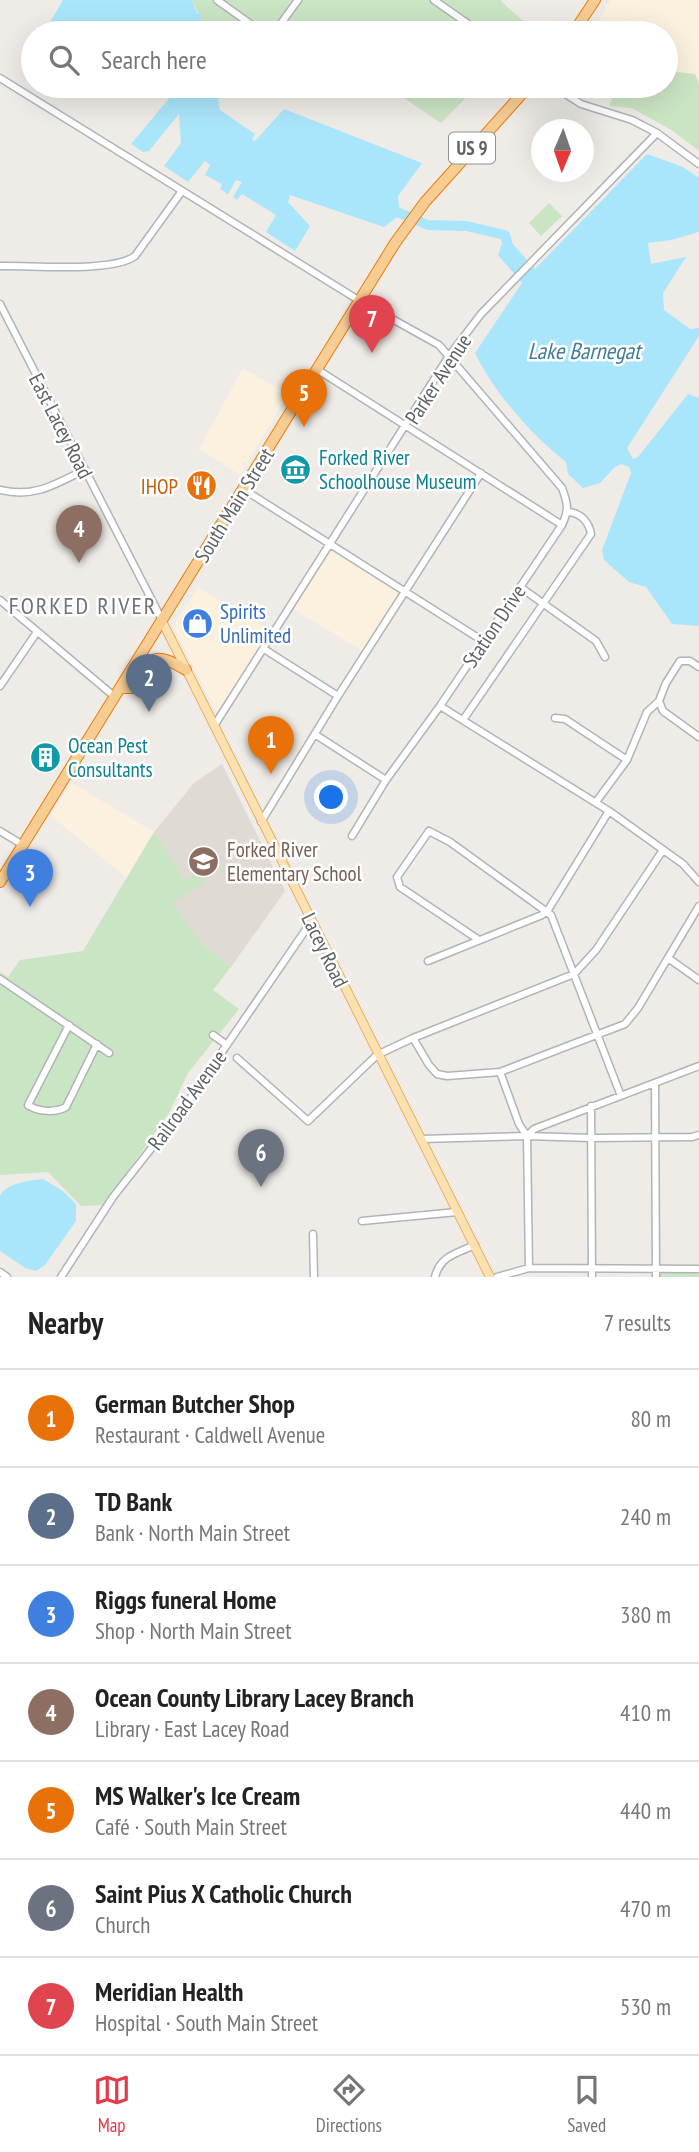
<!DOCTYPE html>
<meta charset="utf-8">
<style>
:root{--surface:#fff;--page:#f6f6f6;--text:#222;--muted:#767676;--line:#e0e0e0;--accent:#e13a4a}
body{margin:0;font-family:"PT Sans Narrow",sans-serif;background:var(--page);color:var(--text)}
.compass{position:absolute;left:531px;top:119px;width:63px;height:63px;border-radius:50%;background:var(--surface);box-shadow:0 7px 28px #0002;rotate:182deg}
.you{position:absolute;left:332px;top:798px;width:24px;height:24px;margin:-18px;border:5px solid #fff;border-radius:50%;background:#1a73e8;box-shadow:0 0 0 10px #1a73e833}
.badge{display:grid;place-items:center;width:46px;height:46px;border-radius:50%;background:var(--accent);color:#fff;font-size:23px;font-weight:700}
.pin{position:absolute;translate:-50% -58px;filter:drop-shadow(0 2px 4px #0008)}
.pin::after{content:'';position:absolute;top:37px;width:24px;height:21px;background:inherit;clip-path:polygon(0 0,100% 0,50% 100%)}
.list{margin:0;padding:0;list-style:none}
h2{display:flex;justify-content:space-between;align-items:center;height:91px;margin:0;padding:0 28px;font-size:30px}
h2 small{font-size:23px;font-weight:400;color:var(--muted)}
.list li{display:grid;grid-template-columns:46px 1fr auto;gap:21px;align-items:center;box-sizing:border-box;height:98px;padding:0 28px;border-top:2px solid var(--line)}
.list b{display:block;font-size:26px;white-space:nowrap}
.list p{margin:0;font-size:23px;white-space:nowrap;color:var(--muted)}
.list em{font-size:23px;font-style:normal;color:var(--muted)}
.icon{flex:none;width:38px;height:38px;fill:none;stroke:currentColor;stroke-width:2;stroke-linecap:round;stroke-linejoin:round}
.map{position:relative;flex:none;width:699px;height:1277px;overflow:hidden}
.search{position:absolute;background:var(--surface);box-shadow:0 7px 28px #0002;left:21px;right:21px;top:21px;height:77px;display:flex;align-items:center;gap:18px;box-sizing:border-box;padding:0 24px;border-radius:38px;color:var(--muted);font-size:26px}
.sheet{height:777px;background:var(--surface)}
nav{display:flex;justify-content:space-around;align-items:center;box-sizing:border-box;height:98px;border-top:2px solid var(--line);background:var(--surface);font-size:19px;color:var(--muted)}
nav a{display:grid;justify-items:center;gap:4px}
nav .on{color:var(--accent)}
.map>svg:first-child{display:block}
.commercial{fill:#fcf0de}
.education{fill:#dfdbd4}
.green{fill:#cae5c4}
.water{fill:#aae6fb}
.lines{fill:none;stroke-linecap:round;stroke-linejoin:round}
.river{stroke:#aae6fb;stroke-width:10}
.minor-casing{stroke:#b1b4b7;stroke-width:9}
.major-casing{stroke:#ebad63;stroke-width:10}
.highway-casing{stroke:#ea7c0b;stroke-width:12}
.minor{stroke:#fff;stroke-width:6}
.major{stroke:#fbe1af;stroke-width:8}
.highway{stroke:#f8cd94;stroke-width:10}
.labels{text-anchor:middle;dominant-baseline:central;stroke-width:5;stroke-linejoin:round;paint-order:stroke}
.shield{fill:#fff;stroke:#8e9193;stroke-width:2}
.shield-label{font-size:19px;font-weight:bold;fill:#5d6265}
.street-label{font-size:21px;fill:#5d6265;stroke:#fff}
.culture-label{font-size:21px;fill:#0d838f;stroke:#fff;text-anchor:start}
.food-label{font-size:21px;fill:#c56008;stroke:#fff;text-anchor:end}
.shop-label{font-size:21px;fill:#366cbe;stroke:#fff;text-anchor:start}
.education-label{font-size:21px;fill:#785e54;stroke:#fff;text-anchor:start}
.water-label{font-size:23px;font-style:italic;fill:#417d9b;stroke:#fff}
.quarter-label{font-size:24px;letter-spacing:2px;fill:#6e7477;stroke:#fff}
</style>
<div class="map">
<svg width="699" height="1277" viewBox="0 0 699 1277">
<rect width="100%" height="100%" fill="#efebe6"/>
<!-- commercial -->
<path class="commercial" d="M 610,0 L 699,0 L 699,85 L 666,65 L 666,33 L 615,33 L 598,23 Z
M 243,368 L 288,394 L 240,475 L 199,449 Z
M 333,547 L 402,593 L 363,651 L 293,609 Z
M 198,587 L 271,632 L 222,710 L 216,711 L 175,630 L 176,621 Z
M 72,783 L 154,832 L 127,878 L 50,815 Z"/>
<!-- education -->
<path class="education" d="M 222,764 L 285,891 L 231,967 L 202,943 L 84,950 L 154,832 L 194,783 Z"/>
<!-- green -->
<path class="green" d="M 192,0 L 500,0 L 536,33 L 206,33 L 199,18 L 200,13 L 198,14 Z
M 666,71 L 695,74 L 699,83 L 699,151 L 673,131 L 632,108 L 609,106 L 616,88 L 614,86 L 666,86 Z
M 386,86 L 477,86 L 441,123 Z
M 549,203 L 562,216 L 541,236 L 529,223 Z
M 154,832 L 185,880 L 200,873 L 205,883 L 172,903 L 202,943 L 231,967 L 213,990 L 239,1009 L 188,1073 L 169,1113 L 104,1205 L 81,1206 L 48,1172 L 0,1175 L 0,972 L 8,977 L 20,960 L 83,951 Z
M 660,1271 L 699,1273 L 699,1277 L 660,1277 Z"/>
<!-- water -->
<path class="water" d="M 63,0 L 192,0 L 197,14 L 201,13 L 202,17 L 200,18 L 206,33 L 44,33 Z
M 174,86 L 217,86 L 217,91 L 228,90 L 229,97 L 218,99 L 220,110 L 255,134 L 252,140 L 255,141 L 284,109 L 422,163 L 398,196 L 400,215 L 384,227 L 290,195 L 288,202 L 310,226 L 295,251 L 266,232 L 276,215 L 242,194 L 237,200 L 233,197 L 242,182 L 236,180 L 228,194 L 220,189 L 222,184 L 205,175 L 210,165 L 205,161 L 188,182 L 164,166 L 181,143 L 179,114 L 149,151 L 143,152 L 131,144 L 176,90 Z
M 647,154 L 683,167 L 699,178 L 699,232 L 671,240 L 648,243 L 651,264 L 686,257 L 663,293 L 664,310 L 690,329 L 699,328 L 699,336 L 627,448 L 633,459 L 638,457 L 688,394 L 699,398 L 699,626 L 672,624 L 646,587 L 629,582 L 604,560 L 602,550 L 631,473 L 629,467 L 621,464 L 615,467 L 600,483 L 583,488 L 568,474 L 566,462 C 532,436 493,391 475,353 L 522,283 L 498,255 L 505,235 L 535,269 Z
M 43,1179 L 63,1191 L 76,1204 L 76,1221 L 45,1265 L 36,1271 L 25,1268 L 0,1251 L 0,1195 C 10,1182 27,1181 43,1179 Z"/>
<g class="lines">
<!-- river -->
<path class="river" d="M 388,208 L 428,225 L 466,226 L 505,235 L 508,246"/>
<defs>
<path id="minor" d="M 217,0 L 263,33
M 434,0 L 481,33
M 274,33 L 298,0
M 0,78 L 360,301 L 439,345 L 562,488 C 568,504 569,510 562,525 L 440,706 L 386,780 L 352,836
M 553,86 L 581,104 L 632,120 L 657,133 L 699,164
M 0,266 C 31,265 112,273 135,256 L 182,191
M 0,304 L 162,620
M 318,370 L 562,525
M 243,489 L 483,641
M 0,490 C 34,498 54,485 84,470
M 520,587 L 596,641 L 605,657
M 0,600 L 115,697
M 264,649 L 338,696
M 0,686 L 37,632
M 659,701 L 663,711 L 699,737
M 440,706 L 609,811 L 683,864 L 699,882
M 555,718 L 565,719 L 627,760
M 463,720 L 591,534 C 589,522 581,513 568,512
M 214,726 L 449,356 L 481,314 L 657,133
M 316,735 L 386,780
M 596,802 L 627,760 L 647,712 L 659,701 L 666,683 L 680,661 L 690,661 L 699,667
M 261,822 L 338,696 L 481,473
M 0,831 L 23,845
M 479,940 L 400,887 L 397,877 L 429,831 L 450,842 L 551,915 L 621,1096
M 668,958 L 699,980
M 428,961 L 542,915 L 548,910 L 609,811
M 0,979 L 109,1053
M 69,1025 L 28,1105 C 38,1112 55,1113 66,1107 L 97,1044
M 213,1035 L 227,1045
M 413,1038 L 429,1065 L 437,1074 L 447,1076 L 500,1072 L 625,1024 L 638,1008 L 699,906
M 237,1058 L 308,1121 L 377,1055 L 413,1038 L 574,974 L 596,950 L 663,850
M 500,1072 L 519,1124 L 527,1136 L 529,1268
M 655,1083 L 656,1277
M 591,1106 L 592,1277
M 527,1136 L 591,1138 L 692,1137 L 699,1135
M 422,1139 L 527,1136 L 534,1129 L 699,1066
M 362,1221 L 457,1212
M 313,1234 L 314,1277
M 0,1272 L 7,1277
M 61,1277 L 113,1197 L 187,1103 L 311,922
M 435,1277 C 440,1256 457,1253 475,1245
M 497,1277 L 529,1268 L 699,1269"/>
<path id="major" d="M 162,621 L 490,1277"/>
<path id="highway" d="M 573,33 L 595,0
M 121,688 L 133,688 C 152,657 152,650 186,670
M 0,882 L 395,243 L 425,202 L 529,86"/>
</defs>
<!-- minor casing -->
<use href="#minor" class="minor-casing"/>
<!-- major casing -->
<use href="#major" class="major-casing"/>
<!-- highway casing -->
<use href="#highway" class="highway-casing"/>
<!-- minor -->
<use href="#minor" class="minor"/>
<!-- major -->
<use href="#major" class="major"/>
<!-- highway -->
<use href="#highway" class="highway"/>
</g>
<!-- icons -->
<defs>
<symbol id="museum-disc" viewBox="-11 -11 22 22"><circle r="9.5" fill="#0f9aa8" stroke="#fff"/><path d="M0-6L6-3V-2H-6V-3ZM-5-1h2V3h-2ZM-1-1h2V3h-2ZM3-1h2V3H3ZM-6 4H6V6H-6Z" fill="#fff"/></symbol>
<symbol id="restaurant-disc" viewBox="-11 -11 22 22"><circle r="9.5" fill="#e8710a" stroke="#fff"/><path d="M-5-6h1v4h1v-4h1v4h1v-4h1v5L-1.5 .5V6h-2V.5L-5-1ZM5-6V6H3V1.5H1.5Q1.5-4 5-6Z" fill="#fff"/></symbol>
<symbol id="shop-disc" viewBox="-11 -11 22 22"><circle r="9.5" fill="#3f7fe0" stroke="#fff"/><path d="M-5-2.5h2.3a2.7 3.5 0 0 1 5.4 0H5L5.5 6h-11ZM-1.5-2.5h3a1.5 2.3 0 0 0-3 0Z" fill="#fff"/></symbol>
<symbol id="building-disc" viewBox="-11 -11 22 22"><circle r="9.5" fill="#0f9aa8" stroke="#fff"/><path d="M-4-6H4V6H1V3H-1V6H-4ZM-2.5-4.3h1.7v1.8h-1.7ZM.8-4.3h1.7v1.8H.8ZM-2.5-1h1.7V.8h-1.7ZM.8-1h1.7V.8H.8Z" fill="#fff"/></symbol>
<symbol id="school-disc" viewBox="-11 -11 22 22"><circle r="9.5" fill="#8d6e63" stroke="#fff"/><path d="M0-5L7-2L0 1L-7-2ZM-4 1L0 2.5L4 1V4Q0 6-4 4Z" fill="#fff"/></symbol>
</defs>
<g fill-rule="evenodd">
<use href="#museum-disc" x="278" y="452" width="35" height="35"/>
<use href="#restaurant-disc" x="184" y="468" width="35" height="35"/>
<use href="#shop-disc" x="180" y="606" width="35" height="35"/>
<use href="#building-disc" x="28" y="740" width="35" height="35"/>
<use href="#school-disc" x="186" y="844" width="35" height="35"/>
</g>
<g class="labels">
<!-- shield labels -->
<rect class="shield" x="449" y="132.5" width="46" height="31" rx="5"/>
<g class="shield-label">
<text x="472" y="148">US 9</text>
</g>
<!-- street labels -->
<g class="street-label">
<text transform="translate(438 379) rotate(-57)">Parker Avenue</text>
<text transform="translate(61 426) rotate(63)">East Lacey Road</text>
<text transform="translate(234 505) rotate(-58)">South Main Street</text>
<text transform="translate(494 626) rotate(-56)">Station Drive</text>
<text transform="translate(325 950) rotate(64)">Lacey Road</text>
<text transform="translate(187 1100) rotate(-54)">Railroad Avenue</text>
</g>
<!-- culture labels -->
<g class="culture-label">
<text x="319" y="457">Forked River<tspan x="319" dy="24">Schoolhouse Museum</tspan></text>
<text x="68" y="745">Ocean Pest<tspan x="68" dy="24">Consultants</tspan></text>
</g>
<!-- food labels -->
<g class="food-label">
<text x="178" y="486">IHOP</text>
</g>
<!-- shop labels -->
<g class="shop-label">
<text x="220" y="611">Spirits<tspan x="220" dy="24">Unlimited</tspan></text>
</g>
<!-- education labels -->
<g class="education-label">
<text x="227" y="849">Forked River<tspan x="227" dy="24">Elementary School</tspan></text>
</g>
<!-- water labels -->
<g class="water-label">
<text x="584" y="350">Lake Barnegat</text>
</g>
<!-- quarter labels -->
<g class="quarter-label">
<text x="83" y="605">FORKED RIVER</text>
</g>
</g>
</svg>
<svg class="compass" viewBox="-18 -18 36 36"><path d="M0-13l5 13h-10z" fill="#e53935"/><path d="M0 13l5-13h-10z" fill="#767676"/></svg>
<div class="you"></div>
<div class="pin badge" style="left:271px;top:774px;background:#e8710a">1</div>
<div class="pin badge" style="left:149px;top:712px;background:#5c6f8a">2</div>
<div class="pin badge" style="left:30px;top:907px;background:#3f7fe0">3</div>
<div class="pin badge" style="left:79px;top:563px;background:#8d6e63">4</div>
<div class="pin badge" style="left:304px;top:427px;background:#e8710a">5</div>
<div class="pin badge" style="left:261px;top:1187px;background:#6b7280">6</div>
<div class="pin badge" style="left:372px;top:353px;background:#e0444e">7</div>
<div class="search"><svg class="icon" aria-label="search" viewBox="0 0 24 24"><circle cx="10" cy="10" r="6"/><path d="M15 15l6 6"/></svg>Search here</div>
</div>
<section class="sheet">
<h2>Nearby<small>7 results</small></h2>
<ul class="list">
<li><span class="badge" style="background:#e8710a">1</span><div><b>German Butcher Shop</b><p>Restaurant · Caldwell Avenue</p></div><em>80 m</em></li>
<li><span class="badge" style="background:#5c6f8a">2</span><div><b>TD Bank</b><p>Bank · North Main Street</p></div><em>240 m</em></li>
<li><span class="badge" style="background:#3f7fe0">3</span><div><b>Riggs funeral Home</b><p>Shop · North Main Street</p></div><em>380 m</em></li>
<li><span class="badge" style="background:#8d6e63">4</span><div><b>Ocean County Library Lacey Branch</b><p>Library · East Lacey Road</p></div><em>410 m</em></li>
<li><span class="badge" style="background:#e8710a">5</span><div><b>MS Walker's Ice Cream</b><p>Café · South Main Street</p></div><em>440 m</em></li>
<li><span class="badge" style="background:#6b7280">6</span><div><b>Saint Pius X Catholic Church</b><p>Church</p></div><em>470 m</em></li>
<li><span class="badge" style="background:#e0444e">7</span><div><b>Meridian Health</b><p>Hospital · South Main Street</p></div><em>530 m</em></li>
</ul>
</section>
<nav>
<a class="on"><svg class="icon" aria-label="map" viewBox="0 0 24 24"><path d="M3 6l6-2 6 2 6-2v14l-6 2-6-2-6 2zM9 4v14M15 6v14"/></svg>Map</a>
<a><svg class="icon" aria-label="directions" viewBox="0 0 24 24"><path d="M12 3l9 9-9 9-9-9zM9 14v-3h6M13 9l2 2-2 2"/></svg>Directions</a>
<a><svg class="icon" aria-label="saved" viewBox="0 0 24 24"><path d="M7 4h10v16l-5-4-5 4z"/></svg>Saved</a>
</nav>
